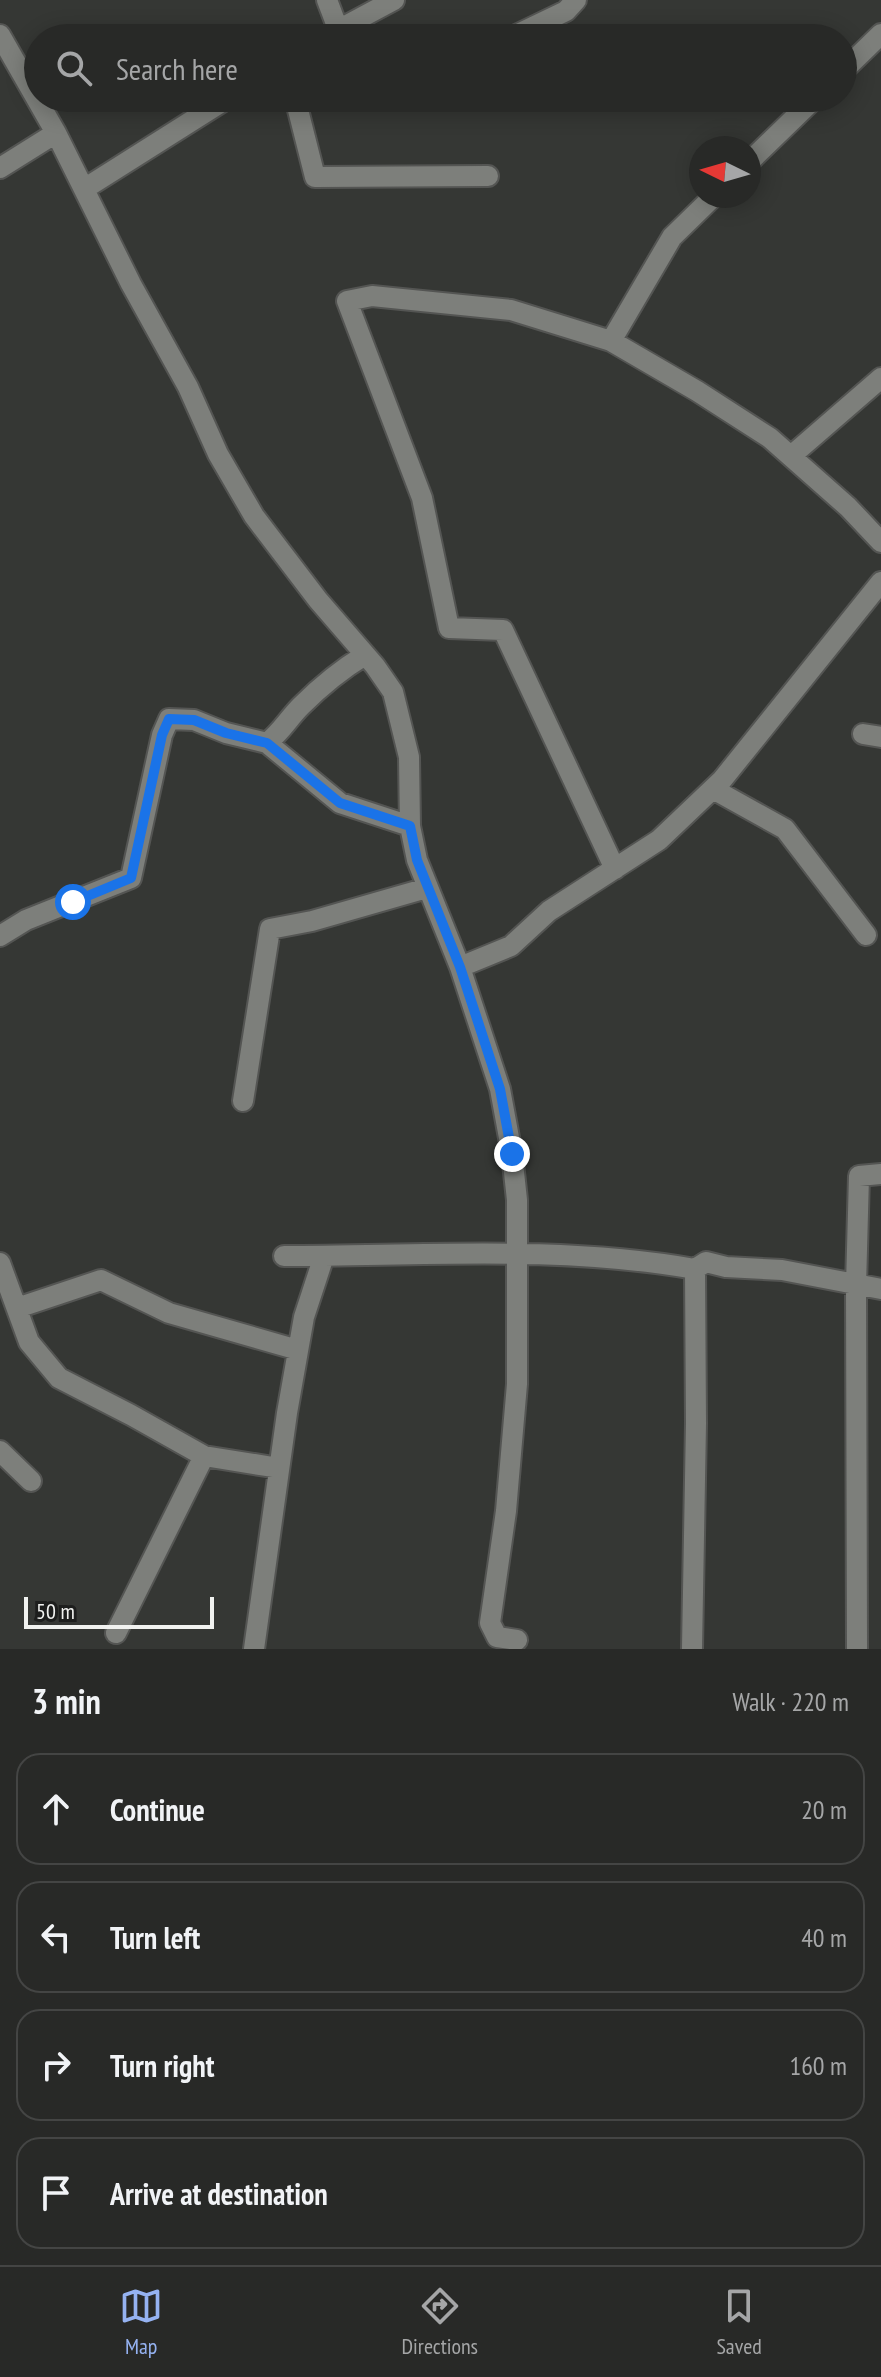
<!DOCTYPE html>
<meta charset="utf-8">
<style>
:root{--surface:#282927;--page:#30312f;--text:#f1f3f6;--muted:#a5a6a7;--line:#444544;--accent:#95b2f1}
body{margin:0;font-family:"PT Sans Narrow",sans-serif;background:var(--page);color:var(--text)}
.compass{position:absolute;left:689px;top:136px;width:72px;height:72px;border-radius:50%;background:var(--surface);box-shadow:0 4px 20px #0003;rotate:275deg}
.scale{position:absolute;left:24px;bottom:20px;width:190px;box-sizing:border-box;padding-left:8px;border:4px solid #f1f2f0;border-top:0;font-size:22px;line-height:28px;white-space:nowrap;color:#f1f2f0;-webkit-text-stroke:6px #1d1e1d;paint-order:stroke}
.stop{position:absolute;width:24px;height:24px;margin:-18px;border:6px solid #1a73e8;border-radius:50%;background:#fff}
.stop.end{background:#1a73e8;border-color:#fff;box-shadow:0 2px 8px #0008}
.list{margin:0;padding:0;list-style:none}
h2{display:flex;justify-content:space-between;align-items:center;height:104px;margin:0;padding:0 32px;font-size:34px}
h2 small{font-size:26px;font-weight:400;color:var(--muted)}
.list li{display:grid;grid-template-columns:52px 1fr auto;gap:24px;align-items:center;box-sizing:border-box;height:112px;margin:0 16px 16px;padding:0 16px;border:2px solid var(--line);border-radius:24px}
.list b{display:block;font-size:30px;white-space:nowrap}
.list em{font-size:26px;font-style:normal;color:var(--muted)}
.icon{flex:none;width:44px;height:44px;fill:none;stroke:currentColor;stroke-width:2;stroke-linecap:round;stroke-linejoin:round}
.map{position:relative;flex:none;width:881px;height:1649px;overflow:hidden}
.search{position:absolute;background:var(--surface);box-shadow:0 4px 20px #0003;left:24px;right:24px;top:24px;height:88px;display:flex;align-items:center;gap:20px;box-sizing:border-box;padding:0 28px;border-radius:44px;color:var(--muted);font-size:30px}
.sheet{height:616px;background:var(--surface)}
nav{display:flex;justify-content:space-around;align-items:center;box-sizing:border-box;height:112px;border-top:2px solid var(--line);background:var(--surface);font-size:22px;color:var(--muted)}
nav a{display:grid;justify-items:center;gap:4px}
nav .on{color:var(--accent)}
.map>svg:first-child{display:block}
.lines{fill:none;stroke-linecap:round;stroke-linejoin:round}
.minor-casing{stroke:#545553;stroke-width:24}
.minor{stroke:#7d7f7b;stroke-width:20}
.route{stroke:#1a73e8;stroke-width:10}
</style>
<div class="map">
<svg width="881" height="1649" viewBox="0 0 881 1649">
<rect width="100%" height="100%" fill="#353734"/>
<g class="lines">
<defs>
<path id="minor" d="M 327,0 L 338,29
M 0,35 L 56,133 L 131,284 L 188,387 L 218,454 L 254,516 L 318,600 L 375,666 L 393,692 L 409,757 L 410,826 L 417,860 L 460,967 L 500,1089 L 512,1154 L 517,1200 L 517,1384 L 506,1511 L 490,1623 L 497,1637 L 517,1640
M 323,38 L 394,0
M 510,38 L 566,11 L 576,0
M 843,71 L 881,34
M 295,98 L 315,177 L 488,176
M 749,162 L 815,98
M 0,168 L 56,133
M 84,189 L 228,98
M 611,341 L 672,237 L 714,196
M 791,456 L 881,378
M 863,734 L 881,737
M 267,743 L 340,803 L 410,826
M 713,789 L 785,829 L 866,935
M 615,869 L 503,630 L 449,628 L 422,498 L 347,301 L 372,296 L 511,310 L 611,341 L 697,391 L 770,438 L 848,507 L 881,542
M 0,936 L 26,920 L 131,878 L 162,735 L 169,719 L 194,720 L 226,733 L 267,743 C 282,731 288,719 301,706 C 320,687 342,669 365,655
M 460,967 L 511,946 L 549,911 L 659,840 L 722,780 L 881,582
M 243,1101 L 270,929 L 312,921 L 427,888
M 284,1256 C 421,1256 559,1245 695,1269 L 706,1262 L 726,1267 L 782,1270 L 881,1289
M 0,1263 L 29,1342 L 59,1378 L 131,1415 L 204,1456 L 279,1468
M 17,1308 L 101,1280 L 169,1313 L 298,1350
M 0,1451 L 31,1481
M 116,1633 L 204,1456
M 254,1649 L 287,1413 L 304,1317 L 324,1256
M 692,1649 L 696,1423 L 695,1269
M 857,1649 L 856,1286 L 859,1176 L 881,1174"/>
</defs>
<!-- minor casing -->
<use href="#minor" class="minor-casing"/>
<!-- minor -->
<use href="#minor" class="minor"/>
</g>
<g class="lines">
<!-- route -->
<path class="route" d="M 73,902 L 131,878 L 162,735 L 169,719 L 194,720 L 226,733 L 267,743 L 340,803 L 410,826 L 417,860 L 460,967 L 500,1089 L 512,1154"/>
</g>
</svg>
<svg class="compass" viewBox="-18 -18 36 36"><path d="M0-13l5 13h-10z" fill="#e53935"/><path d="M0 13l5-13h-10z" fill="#a5a6a7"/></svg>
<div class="scale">50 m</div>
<div class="stop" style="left:73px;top:902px"></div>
<div class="stop end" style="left:512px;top:1154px"></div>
<div class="search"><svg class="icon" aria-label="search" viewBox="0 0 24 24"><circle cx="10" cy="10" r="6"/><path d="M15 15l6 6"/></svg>Search here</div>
</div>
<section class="sheet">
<h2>3 min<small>Walk · 220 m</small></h2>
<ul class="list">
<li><svg class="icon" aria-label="ahead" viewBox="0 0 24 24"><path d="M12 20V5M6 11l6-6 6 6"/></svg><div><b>Continue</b></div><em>20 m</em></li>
<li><svg class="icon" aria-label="left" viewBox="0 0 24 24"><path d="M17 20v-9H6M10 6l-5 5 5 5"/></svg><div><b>Turn left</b></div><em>40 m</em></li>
<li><svg class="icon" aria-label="right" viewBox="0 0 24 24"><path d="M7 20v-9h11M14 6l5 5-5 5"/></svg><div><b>Turn right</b></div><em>160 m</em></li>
<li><svg class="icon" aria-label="arrive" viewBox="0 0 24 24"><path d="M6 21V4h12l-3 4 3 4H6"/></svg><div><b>Arrive at destination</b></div></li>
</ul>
</section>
<nav>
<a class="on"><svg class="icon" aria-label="map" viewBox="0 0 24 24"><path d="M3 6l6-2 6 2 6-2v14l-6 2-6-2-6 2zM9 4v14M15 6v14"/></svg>Map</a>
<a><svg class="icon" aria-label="directions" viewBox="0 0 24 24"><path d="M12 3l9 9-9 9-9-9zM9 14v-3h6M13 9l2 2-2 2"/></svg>Directions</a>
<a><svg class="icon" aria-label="saved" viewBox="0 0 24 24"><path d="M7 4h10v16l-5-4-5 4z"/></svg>Saved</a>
</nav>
